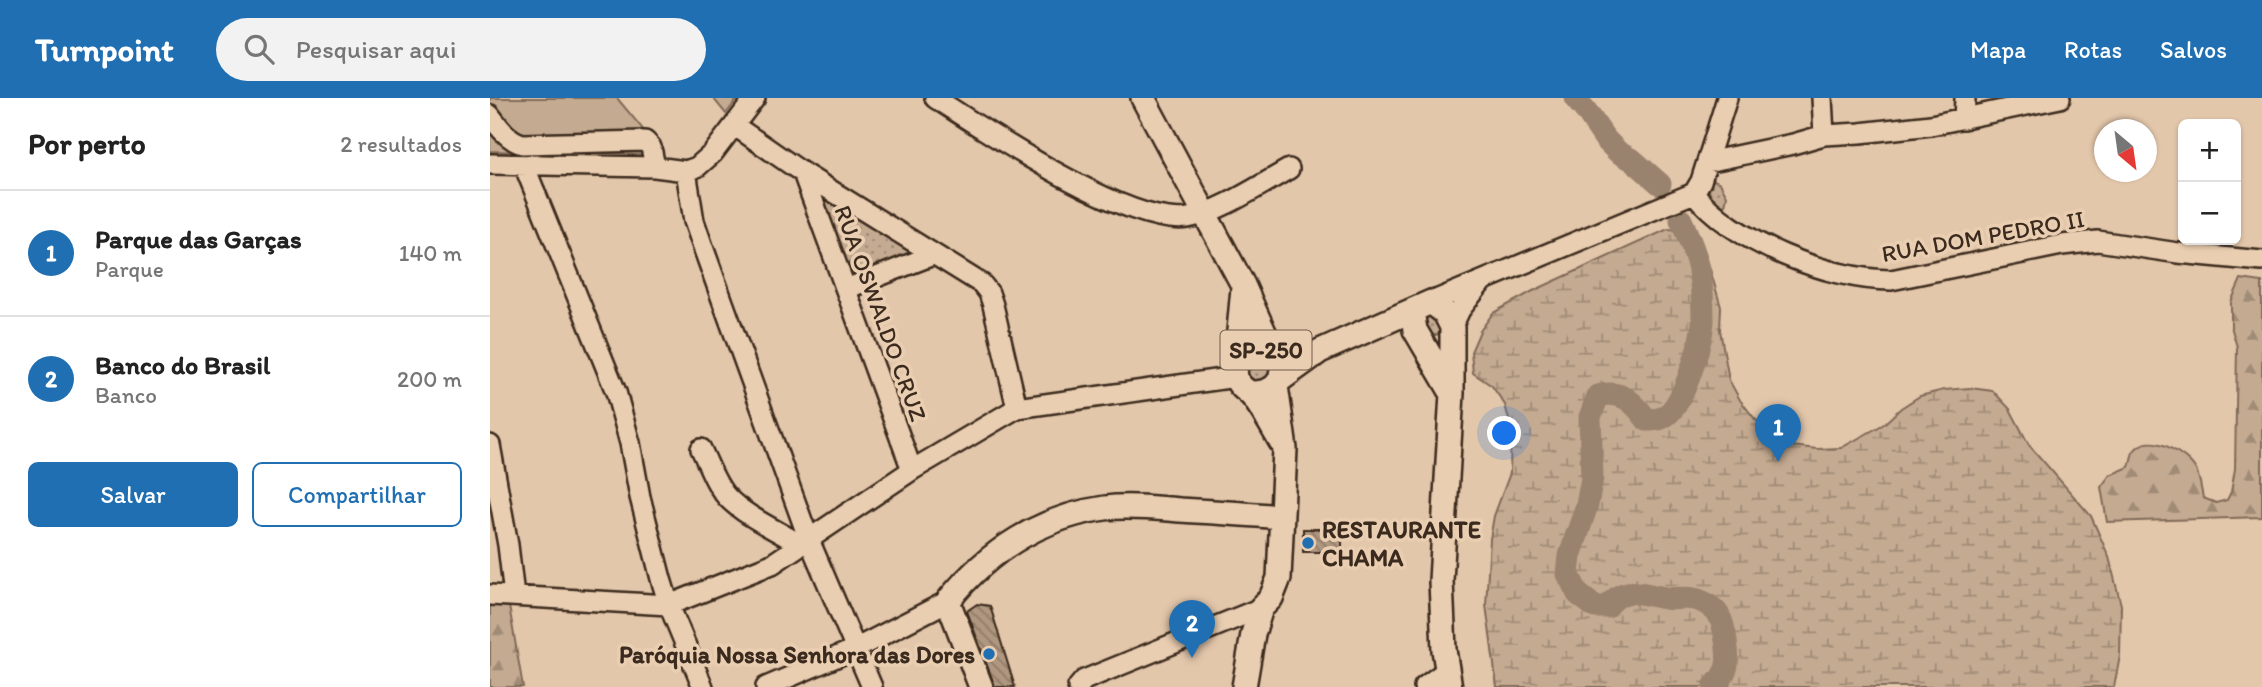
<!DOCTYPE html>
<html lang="pt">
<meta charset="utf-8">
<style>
:root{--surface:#fff;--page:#f2f2f2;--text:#222;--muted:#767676;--line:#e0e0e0;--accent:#1f6fb2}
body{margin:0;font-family:Itim,sans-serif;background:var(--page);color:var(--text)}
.controls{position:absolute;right:21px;top:21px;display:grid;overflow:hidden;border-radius:10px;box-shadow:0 2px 5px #0004}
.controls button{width:63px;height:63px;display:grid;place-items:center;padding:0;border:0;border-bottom:2px solid var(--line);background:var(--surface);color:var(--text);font:35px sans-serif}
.compass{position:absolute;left:1604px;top:21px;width:63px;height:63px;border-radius:50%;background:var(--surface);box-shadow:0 2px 5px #0004;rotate:151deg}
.you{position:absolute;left:1015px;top:336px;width:24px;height:24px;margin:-18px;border:5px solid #fff;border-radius:50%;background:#1a73e8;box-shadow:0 0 0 10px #1a73e833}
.badge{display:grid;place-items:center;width:46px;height:46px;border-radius:50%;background:var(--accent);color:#fff;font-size:23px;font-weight:700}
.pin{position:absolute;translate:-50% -58px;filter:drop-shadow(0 2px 4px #0008)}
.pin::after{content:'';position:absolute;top:37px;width:24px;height:21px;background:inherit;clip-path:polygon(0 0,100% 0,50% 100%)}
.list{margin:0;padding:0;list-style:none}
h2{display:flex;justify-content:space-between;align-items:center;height:91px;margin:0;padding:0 28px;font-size:30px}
h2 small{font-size:23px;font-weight:400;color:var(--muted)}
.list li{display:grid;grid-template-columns:46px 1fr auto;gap:21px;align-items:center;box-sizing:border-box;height:126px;padding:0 28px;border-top:2px solid var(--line)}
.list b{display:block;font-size:26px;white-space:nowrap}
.list p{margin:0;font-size:23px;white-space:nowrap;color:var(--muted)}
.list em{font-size:23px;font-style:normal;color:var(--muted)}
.actions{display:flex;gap:14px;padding:21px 28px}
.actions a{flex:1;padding:16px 0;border:2px solid var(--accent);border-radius:10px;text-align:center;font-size:24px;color:var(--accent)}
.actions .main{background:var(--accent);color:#fff}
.icon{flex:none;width:38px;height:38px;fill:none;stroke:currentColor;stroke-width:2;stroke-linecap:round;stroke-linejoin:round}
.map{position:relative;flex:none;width:1772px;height:589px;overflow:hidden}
header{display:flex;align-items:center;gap:42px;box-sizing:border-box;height:98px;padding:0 35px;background:var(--accent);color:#fff}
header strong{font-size:33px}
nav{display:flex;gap:38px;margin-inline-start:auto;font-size:24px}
.search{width:490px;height:63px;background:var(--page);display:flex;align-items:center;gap:18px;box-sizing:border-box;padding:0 24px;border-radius:38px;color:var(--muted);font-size:26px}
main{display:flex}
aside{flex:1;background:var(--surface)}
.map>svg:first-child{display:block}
.grass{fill:#c4aa91;stroke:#806a58;stroke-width:2}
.forest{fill:url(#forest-firs);stroke:#806a58;stroke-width:2}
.wetland{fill:url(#wetland-marsh);stroke:#806a58;stroke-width:2}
.park{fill:url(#park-dots);stroke:#806a58;stroke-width:2}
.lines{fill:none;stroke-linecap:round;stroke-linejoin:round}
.river{stroke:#9a836e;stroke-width:23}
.building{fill:url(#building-back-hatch);stroke:#3b2a1e;stroke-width:2}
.minor-casing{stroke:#3b2a1e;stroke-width:24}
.major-casing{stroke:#3b2a1e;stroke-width:28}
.minor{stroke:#eaceb1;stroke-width:19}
.major{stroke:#eaceb1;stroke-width:23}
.poi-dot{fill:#1f6fb2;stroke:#eaceb1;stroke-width:2.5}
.labels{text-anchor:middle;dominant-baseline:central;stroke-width:7;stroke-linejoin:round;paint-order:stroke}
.shield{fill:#eaceb1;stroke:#705b4a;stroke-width:2}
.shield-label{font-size:23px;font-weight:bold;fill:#3b2a1e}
.street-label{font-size:24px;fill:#3b2a1e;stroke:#eaceb1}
.poi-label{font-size:24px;font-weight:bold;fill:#3b2a1e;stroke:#eaceb1;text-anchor:start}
</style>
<header>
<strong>Turnpoint</strong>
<div class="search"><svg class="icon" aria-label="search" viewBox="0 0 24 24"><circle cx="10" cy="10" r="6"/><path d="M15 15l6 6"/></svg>Pesquisar aqui</div>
<nav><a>Mapa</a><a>Rotas</a><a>Salvos</a></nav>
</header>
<main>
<aside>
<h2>Por perto<small>2 resultados</small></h2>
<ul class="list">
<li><span class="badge">1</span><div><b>Parque das Garças</b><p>Parque</p></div><em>140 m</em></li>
<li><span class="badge">2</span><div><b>Banco do Brasil</b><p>Banco</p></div><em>200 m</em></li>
</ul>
<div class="actions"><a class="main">Salvar</a><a>Compartilhar</a></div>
</aside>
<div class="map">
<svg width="1772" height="589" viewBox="0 0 1772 589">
<defs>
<pattern id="forest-firs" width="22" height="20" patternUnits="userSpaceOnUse" patternTransform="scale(1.75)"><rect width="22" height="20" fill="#c4aa91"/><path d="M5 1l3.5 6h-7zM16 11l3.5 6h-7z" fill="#a08b76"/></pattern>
<pattern id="wetland-marsh" width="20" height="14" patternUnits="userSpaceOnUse" patternTransform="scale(1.75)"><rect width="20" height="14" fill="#c4aa91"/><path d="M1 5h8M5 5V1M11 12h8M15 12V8" fill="none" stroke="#a08b76"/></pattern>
<pattern id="park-dots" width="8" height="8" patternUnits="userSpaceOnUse" patternTransform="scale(1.75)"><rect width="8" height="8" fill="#c4aa91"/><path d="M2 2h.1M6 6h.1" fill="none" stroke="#a08b76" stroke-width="1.8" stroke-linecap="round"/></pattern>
<pattern id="building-back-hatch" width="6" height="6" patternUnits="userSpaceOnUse" patternTransform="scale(1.75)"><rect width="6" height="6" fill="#af9780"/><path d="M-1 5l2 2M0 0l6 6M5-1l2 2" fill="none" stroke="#907b68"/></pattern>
</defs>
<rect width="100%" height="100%" fill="#e3c7ab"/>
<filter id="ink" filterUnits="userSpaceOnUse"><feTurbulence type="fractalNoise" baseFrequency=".0143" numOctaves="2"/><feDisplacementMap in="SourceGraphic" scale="14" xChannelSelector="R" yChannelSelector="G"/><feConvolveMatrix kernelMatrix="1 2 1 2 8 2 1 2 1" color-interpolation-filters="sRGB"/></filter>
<g filter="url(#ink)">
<!-- grass -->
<path class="grass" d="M 0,0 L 127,0 L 166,47 L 153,57 L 0,53 Z
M 223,0 L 248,0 L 236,16 Z"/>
<!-- forest -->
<path class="forest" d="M 1751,181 L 1772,184 L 1772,419 L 1617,424 L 1611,389 L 1620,377 L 1639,369 C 1641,364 1641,357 1644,353 C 1660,332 1697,356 1706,372 C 1710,380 1711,391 1713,400 L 1726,405 L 1737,402 L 1741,394 L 1745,371 L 1747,249 L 1741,228 L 1741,204 Z
M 0,507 L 19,508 L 33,589 L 0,589 Z"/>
<!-- wetland -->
<path class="wetland" d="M 1178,131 L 1205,133 L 1215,154 L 1231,209 L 1230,232 L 1239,282 L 1250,302 L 1265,321 L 1282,338 L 1302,348 L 1327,351 L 1351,350 L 1394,326 L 1411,310 L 1430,298 L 1454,292 L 1480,290 L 1503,293 L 1520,311 L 1539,347 L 1601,418 L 1619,459 L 1631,507 L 1630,558 L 1624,589 L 1007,589 L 996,507 L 1000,441 L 1004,418 L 1020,375 L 1021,329 L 1015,307 L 1002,288 L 983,275 L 981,254 L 990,233 L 1003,215 L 1043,193 Z"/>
<!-- park -->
<path class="park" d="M 1224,82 L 1230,85 L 1237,98 L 1235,107 L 1225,105 L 1217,88 Z
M 335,94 L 421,149 L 424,155 L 357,182 L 329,99 Z
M 939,217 L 952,219 L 951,236 L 941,238 L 933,225 Z
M 765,260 L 782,263 L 781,282 L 763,283 L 758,277 L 758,268 Z"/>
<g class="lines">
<!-- river -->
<path class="river" d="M 1085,0 L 1096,13 L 1115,41 L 1128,54 L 1144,63 L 1170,86
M 1191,122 C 1199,140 1207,158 1210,178 C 1212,192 1213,208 1213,222 C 1212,243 1196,297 1181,313 C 1174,321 1167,322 1157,322 C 1144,304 1131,291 1108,298 L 1100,319 L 1102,380 L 1097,407 L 1080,458 L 1078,476 L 1088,496 L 1105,509 L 1117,509 C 1136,485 1151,497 1176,500 C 1189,502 1200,497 1213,504 C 1218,506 1227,513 1229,518 C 1235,528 1240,560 1236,571 C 1233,578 1229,584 1224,589"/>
</g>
<!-- building -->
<path class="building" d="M 813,431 L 852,431 L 852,454 L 813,454 Z
M 487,506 L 500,508 L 525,589 L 505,589 L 477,513 Z"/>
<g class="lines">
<defs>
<path id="minor" d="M 445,0 C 496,33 640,130 698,120 C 730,114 770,87 799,71
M 1332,0 L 1334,37
M 0,17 C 9,29 17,41 32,46 L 155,43 L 161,49 L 165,69
M 1474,21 L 1475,0
M 245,28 L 313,75 L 492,186 L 499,195 L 503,207 L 527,310
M 1217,64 L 1303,46 L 1334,37 L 1370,35 L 1441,27 L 1570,0
M 0,66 L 165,69 L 196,73 L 207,69 L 223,55 L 265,0
M 34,67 L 126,294 L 140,345 L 150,399 L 171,481 L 179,507 L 213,589
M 196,73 L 204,123 L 213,149 L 319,442 L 382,589
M 313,75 L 422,372
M 1204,95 C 1243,144 1339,182 1401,182 L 1572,147 L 1608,143 L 1688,155 L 1772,163
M 1204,95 L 1211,83 L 1237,0
M 356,191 L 443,157
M 941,204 L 1204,95
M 962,229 L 970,212 L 991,185
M 0,347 L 18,447 L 24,498
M 211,351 C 219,367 225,386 237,399 C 253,417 290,434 311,447
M 0,497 L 179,507 L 282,466 L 422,372 L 527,310 L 746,279
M 276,589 L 365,551 L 458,503
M 588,589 L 594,582 L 771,510
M 934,589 L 957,572"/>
<path id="major" d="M 653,0 L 753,187 L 783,254
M 922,213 L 925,232 L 962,295
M 746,265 L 753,190
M 790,282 L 830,253 L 941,204 L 955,215 L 962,229 L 962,295 L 951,483 L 954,552 L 960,589
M 761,295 C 806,296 796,247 767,250 C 752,252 741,268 747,282 C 750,290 757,292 762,298 C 773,311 782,329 791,344
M 491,589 L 458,503 C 498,453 551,419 615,410 C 639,407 666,410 690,412 C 724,414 757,416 791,419
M 754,589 L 763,536 L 771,510 L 781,500 L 789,480 L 795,351 L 786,288"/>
</defs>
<!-- minor casing -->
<use href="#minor" class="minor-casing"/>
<!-- major casing -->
<use href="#major" class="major-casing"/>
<!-- minor -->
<use href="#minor" class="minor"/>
<!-- major -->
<use href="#major" class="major"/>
</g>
</g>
<!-- markers -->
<g class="poi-dot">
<circle cx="818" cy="445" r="7"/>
<circle cx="499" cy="556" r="7"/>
</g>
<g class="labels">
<!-- shield labels -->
<rect class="shield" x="730.5" y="232.5" width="91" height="39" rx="5"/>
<g class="shield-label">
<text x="776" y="252">SP-250</text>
</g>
<!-- street labels -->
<g class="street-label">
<text transform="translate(1493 138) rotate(-10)">RUA DOM PEDRO II</text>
<text transform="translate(391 215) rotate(70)">RUA OSWALDO CRUZ</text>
</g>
<!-- poi labels -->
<g class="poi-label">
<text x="832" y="431">RESTAURANTE<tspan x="832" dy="28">CHAMA</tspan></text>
<text x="485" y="556" text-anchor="end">Paróquia Nossa Senhora das Dores</text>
</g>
</g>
</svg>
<div class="controls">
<button>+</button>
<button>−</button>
</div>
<svg class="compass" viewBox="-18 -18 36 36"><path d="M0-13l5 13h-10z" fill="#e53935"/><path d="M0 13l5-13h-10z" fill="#767676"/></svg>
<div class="you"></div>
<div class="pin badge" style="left:1288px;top:364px">1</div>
<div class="pin badge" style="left:702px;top:560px">2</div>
</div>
</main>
